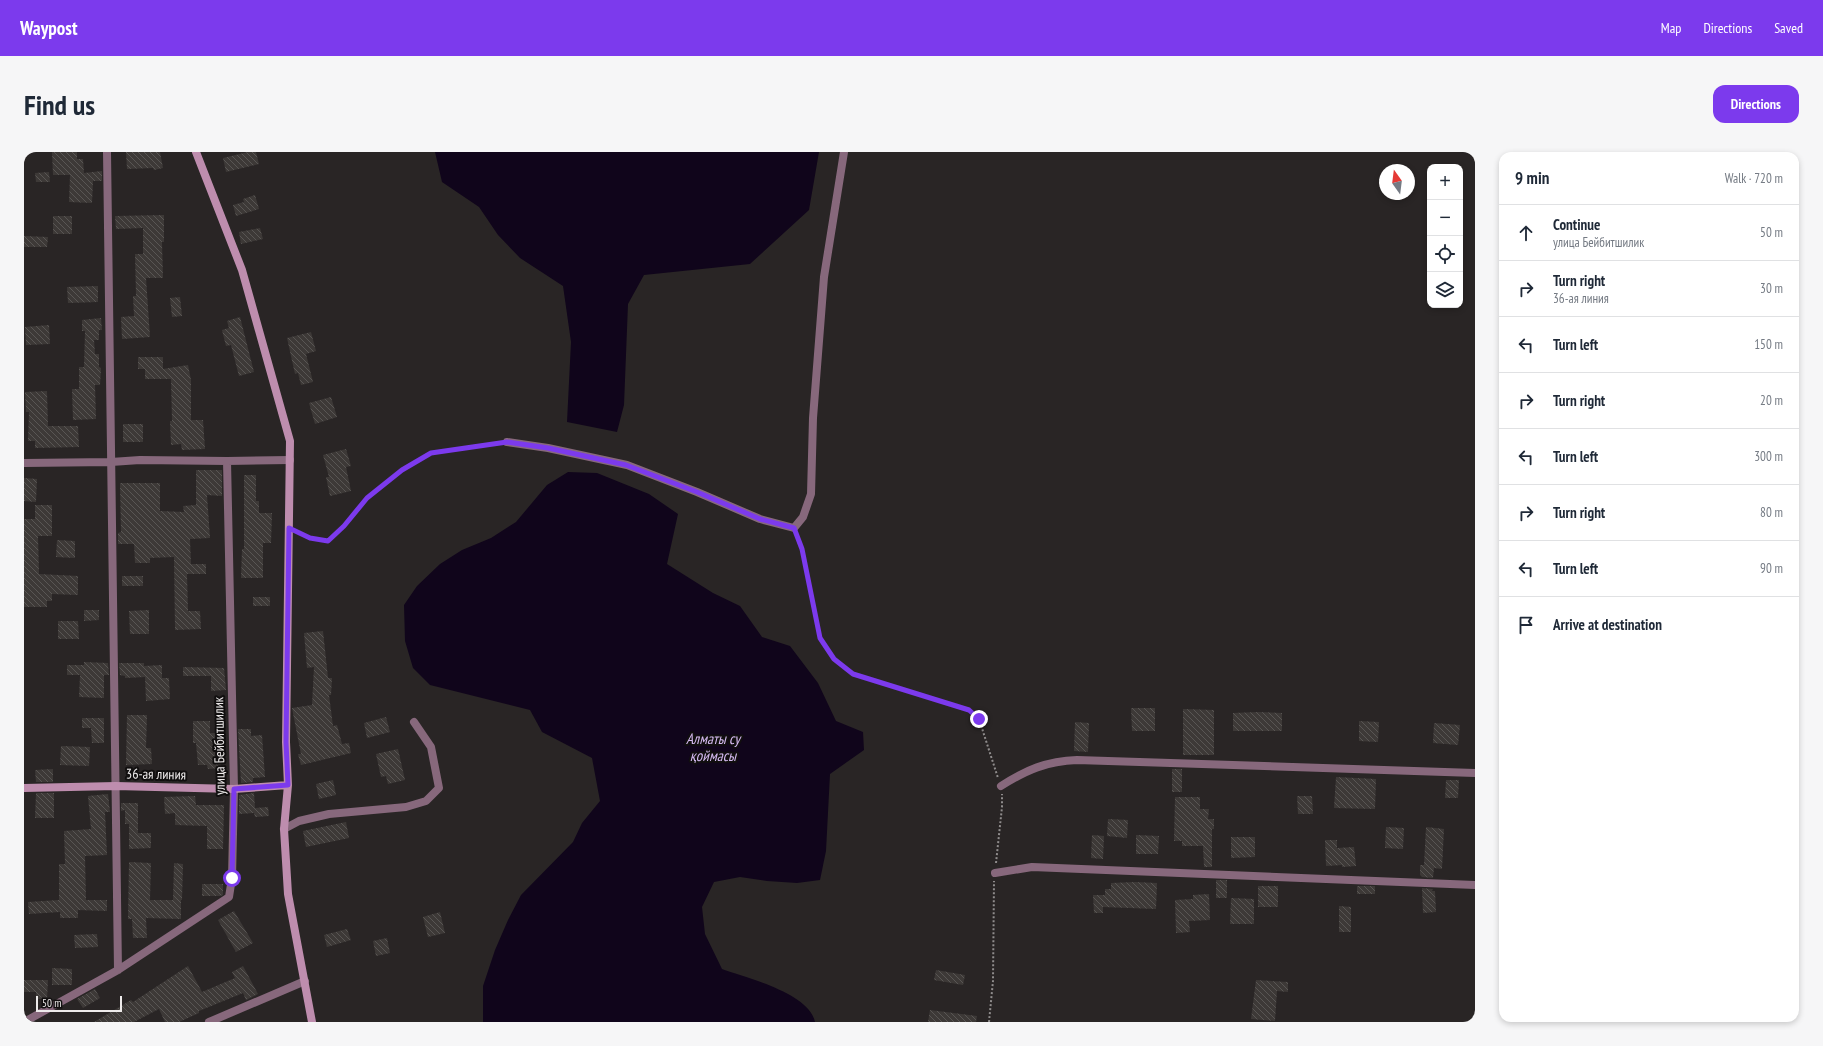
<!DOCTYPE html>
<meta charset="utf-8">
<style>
:root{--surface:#fff;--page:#f6f6f7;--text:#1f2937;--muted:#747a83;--line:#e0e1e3;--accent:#7c3aed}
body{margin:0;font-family:"PT Sans Narrow",sans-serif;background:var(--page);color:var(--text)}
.controls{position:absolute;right:12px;top:12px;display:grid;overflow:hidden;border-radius:8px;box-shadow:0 2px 6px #0003}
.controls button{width:36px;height:36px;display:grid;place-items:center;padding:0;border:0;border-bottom:1px solid var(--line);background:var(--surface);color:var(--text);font:20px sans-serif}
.compass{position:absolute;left:1355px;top:12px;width:36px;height:36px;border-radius:50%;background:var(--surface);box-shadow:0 2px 6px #0003;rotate:346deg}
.scale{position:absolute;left:12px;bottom:10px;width:86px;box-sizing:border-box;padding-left:4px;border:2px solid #eeebeb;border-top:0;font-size:11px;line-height:14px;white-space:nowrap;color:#eeebeb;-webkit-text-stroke:3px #110f0f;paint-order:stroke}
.stop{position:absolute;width:12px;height:12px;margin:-9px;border:3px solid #7c3aed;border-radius:50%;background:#fff}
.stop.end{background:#7c3aed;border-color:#fff;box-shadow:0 1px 4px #0008}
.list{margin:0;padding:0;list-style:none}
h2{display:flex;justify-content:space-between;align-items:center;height:52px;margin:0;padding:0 16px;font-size:17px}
h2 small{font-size:13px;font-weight:400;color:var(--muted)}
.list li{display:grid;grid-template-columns:26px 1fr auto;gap:12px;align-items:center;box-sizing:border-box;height:56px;padding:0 16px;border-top:1px solid var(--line)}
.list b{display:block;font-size:15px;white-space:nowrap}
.list p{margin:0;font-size:13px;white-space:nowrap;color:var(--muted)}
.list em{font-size:13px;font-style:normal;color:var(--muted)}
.icon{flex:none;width:22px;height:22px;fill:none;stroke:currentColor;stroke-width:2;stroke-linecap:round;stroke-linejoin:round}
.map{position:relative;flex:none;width:1451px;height:870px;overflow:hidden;border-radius:12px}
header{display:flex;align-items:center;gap:24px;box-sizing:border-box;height:56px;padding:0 20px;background:var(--accent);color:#fff}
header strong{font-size:19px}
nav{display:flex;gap:22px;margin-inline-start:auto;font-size:14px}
.intro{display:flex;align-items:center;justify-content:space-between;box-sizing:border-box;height:96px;padding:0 24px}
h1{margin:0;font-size:28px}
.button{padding:10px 18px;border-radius:12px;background:var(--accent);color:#fff;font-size:14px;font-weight:700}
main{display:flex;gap:24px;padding:0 24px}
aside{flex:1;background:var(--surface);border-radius:12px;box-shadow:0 2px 6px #0003}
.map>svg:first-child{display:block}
.water{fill:#10051b}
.building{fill:url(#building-back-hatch)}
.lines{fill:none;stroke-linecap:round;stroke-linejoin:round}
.path{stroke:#8f8c8c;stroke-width:2;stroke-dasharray:2 2;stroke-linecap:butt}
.street{stroke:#87687c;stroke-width:8}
.secondary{stroke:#be8dae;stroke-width:8}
.route{stroke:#7c3aed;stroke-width:5}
.labels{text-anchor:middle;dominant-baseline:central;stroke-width:4;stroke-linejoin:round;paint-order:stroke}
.street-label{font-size:14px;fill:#eeebeb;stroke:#110f0f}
.water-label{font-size:15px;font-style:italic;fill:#d6bbf2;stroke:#110f0f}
</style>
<header>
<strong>Waypost</strong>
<nav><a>Map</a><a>Directions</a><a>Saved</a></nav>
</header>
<div class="intro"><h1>Find us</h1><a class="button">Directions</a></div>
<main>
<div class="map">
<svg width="1451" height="870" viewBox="0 0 1451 870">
<defs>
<pattern id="building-back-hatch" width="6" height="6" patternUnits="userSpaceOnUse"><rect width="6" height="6" fill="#3d3937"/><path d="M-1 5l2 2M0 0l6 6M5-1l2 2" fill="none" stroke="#595654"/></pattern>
</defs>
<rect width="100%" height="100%" fill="#292525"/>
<!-- water -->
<path class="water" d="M 411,0 L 795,0 L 785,58 L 726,112 L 620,123 L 604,152 L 600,253 L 593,280 L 543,270 L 547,190 L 539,134 L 496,106 L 474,83 L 455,55 L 418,30 Z
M 544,320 L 573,321 L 625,342 L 654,362 L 643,412 L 689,441 L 716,454 L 738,485 L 766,494 L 794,531 L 812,569 L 839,580 L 840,598 L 806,622 L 802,699 L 796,728 L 773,731 L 743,729 L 716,725 L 690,730 L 678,755 L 681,782 L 698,817 C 723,826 785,841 791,870 L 459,870 L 459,834 L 471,798 L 484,768 L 497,743 L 549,690 L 558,671 L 576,649 L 568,606 L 518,580 L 506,558 L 406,533 L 389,516 L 381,489 L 380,453 L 393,434 L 416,412 L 438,398 L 467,386 L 492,370 L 523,333 Z"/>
<!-- building -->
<path class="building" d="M 28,0 L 53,0 L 53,7 L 59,7 L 60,21 L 78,19 L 78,29 L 69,29 L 68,51 L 45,50 L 46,23 L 29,23 Z
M 102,0 L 136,0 L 139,16 L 130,18 L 129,16 L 103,17 Z
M 224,0 L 232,0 L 235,12 L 202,20 L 199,6 Z
M 25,20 L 26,30 L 12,30 L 11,21 Z
M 231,43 L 235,57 L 212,64 L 209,53 L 220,50 L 219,47 Z
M 140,63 L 140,90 L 138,90 L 139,126 L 122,126 L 126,185 L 98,187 L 97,165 L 110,164 L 109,144 L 112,144 L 111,102 L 119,102 L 119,76 L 92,77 L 91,64 Z
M 29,64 L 48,64 L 48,82 L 29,82 Z
M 236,76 L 239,87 L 217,92 L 215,80 Z
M 0,84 L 24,85 L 23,95 L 0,95 Z
M 74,134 L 74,150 L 44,151 L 43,135 Z
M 156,145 L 158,164 L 148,165 L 146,146 Z
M 216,165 L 230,220 L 215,224 L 207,193 L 202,194 L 198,178 L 205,176 L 203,169 Z
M 77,166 L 78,178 L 75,178 L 75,188 L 70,188 L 71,202 L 75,202 L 75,215 L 77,216 L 76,233 L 71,233 L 72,267 L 49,268 L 48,237 L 55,237 L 55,215 L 60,215 L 61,179 L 58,179 L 58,168 Z
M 25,173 L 26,192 L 2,193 L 1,175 Z
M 287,180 L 292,199 L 282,202 L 289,230 L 277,233 L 274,221 L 271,222 L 263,186 Z
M 114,205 L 139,205 L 139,217 L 164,213 L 167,228 L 167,268 L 179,268 L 181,297 L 158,298 L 157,292 L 147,293 L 146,269 L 148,269 L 147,227 L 121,227 L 121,217 L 114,217 Z
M 23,239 L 24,274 L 54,274 L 55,295 L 11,296 L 11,289 L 4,289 L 5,260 L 2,260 L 1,240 Z
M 307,245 L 313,265 L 291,272 L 285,251 Z
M 99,272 L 119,272 L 119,290 L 99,290 Z
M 322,297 L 327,314 L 322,315 L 327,339 L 306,344 L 302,325 L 305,325 L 299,303 Z
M 172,318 L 198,318 L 198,344 L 183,343 L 186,386 L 166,387 L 167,412 L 182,412 L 182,422 L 163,422 L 164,459 L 176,459 L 177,477 L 151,478 L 150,405 L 126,406 L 126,411 L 111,411 L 110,392 L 94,392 L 94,381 L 97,380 L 96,331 L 136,331 L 136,359 L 160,360 L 159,354 L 172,353 Z
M 220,323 L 232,323 L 232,349 L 235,349 L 235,361 L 248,361 L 247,391 L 239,391 L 239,426 L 217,426 L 218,397 L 220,397 Z
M 0,326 L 13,327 L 12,350 L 0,349 Z
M 11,353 L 28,353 L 28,384 L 14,384 L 15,422 L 54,424 L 54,443 L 28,442 L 28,449 L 23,449 L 23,455 L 0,455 L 0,367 L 11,367 Z
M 33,388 L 51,389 L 51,406 L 32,405 Z
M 98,424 L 119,424 L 119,434 L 98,434 Z
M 229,445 L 246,445 L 246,454 L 229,454 Z
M 60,458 L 75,458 L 75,468 L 60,469 Z
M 125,458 L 125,482 L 106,482 L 105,459 Z
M 34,469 L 54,469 L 55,487 L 34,487 Z
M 299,479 L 304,526 L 308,526 L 307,543 L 305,543 L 309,574 L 313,573 L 318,592 L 325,591 L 327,601 L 277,613 L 274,602 L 277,602 L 268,556 L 288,553 L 290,515 L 283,516 L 280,481 Z
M 60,510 L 84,511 L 85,523 L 80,523 L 80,546 L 55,545 L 56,523 L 43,523 L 43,513 L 60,513 Z
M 95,511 L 120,511 L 120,514 L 138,513 L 138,526 L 145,526 L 146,547 L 122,549 L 121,525 L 101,526 L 101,524 L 96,523 Z
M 159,515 L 200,516 L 202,538 L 187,539 L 187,524 L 159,524 Z
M 1107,556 L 1131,556 L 1131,579 L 1108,579 Z
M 1159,557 L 1190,558 L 1190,603 L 1159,603 Z
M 1234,560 L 1258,561 L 1258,579 L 1209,579 L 1209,561 Z
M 103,563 L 123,563 L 122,596 L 127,596 L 128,612 L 102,613 Z
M 362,565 L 366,580 L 343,586 L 340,571 Z
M 58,566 L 80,566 L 80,591 L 68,591 L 67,576 L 58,576 Z
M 169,569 L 186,569 L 186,581 L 191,581 L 191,596 L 195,596 L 197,616 L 184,617 L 183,613 L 174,613 L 172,591 L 169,591 Z
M 1335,569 L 1355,570 L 1354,590 L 1335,589 Z
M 1051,570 L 1065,571 L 1064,600 L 1050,599 Z
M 1410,571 L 1436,573 L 1434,593 L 1409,591 Z
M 214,577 L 227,577 L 227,584 L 238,583 L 241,625 L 229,626 L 229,630 L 217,631 Z
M 37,594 L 66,595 L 65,614 L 36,613 Z
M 374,597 L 381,628 L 364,632 L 362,624 L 357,625 L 352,602 Z
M 29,617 L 29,630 L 12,630 L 11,618 Z
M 1148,617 L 1158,617 L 1158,640 L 1148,640 Z
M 1312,625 L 1352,627 L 1351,657 L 1310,656 Z
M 309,628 L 312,643 L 295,647 L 292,632 Z
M 1422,628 L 1435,628 L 1434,646 L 1421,646 Z
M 12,641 L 30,641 L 30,666 L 11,666 Z
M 230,641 L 231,656 L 244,655 L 245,664 L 231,665 L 230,661 L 215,662 L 215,643 Z
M 84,642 L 86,660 L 81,660 L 83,703 L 61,704 L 62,748 L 83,748 L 83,759 L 54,758 L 54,766 L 36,766 L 36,760 L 5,762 L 4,750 L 35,748 L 35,712 L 41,712 L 40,679 L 67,677 L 64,644 Z
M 171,644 L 172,653 L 200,653 L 199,697 L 183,697 L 183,674 L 151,673 L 151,661 L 141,662 L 140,645 Z
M 1273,644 L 1288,644 L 1289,662 L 1274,662 Z
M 1151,645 L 1176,645 L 1176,657 L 1185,657 L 1184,667 L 1190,667 L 1190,677 L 1188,677 L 1188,715 L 1180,715 L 1179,694 L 1158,694 L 1158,689 L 1150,689 Z
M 97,651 L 114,651 L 114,681 L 127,681 L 127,696 L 105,697 L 105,672 L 101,672 L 101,658 L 97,659 Z
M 1084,667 L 1104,668 L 1103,686 L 1083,684 Z
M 322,670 L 325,686 L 282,695 L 279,679 Z
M 1362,675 L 1380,676 L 1379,697 L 1361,696 Z
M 1402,675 L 1420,677 L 1418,717 L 1410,716 L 1409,726 L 1398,725 L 1396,723 L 1396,713 L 1400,713 Z
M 1068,683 L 1080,684 L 1079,707 L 1067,706 Z
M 1112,683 L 1135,684 L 1134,702 L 1112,702 Z
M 1207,685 L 1231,685 L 1231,705 L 1207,706 Z
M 1301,688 L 1313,688 L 1313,696 L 1330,695 L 1332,714 L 1318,715 L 1318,713 L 1302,714 Z
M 105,710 L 127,711 L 126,748 L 157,748 L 157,767 L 122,766 L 123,786 L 109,786 L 108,767 L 104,767 Z
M 150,711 L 159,712 L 158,748 L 149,748 Z
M 1192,728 L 1203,728 L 1203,746 L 1192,746 Z
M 1111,730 L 1133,731 L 1132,757 L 1079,755 L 1079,761 L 1070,761 L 1069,743 L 1081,743 L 1081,737 L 1087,737 L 1087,731 Z
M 178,732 L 199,732 L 199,743 L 196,744 L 178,744 Z
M 1234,734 L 1254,734 L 1254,755 L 1234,755 Z
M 1333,734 L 1351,734 L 1351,742 L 1333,742 Z
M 1398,736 L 1409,737 L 1408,739 L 1411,739 L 1412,760 L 1399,761 Z
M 1185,742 L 1186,768 L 1165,769 L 1166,780 L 1152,781 L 1151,748 L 1169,747 L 1169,743 Z
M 1207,746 L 1230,747 L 1230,772 L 1206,772 Z
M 1315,754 L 1327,755 L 1327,780 L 1315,780 Z
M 210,759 L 229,791 L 212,800 L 194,768 Z
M 416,760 L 421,781 L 404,785 L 399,765 Z
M 323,777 L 327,788 L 303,795 L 300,783 Z
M 73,782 L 74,795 L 51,796 L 50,783 Z
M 363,786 L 366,801 L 352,804 L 349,789 Z
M 164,814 L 178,840 L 211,826 L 208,820 L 219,814 L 234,842 L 222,848 L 219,841 L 175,859 L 175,861 L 155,870 L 141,870 L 135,857 L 110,870 L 70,870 L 107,848 L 109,850 Z
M 28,816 L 48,817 L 48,833 L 28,833 Z
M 912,818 L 941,823 L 939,833 L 910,828 Z
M 0,828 L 24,828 L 23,847 L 12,847 L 12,840 L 0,840 Z
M 1232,828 L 1264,830 L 1264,840 L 1253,839 L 1251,869 L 1227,867 Z
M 71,837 L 76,846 L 59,856 L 53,847 Z
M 906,858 L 953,864 L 952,870 L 904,870 Z"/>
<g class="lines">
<!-- path -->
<path class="path" d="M 274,380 L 286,386 L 304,389 L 320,374 L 343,346 L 378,318 L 407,301 L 474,291
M 773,384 L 778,397 L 796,486 L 810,507 L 829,522 L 945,558 L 955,567 L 974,626
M 972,711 L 978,655 L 978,642
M 965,870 L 969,829 L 970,729"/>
<!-- street -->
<path class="street" d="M 83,0 L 94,818
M 483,290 L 524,296 L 603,313 L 673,340 L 736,367 L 770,376 L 779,365 L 787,342 L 789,266 L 800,125 L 820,0
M 0,311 L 87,310 L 116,308 L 203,309 L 266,308
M 977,634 C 1002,618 1023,609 1053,608 L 1451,621
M 260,677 L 275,669 L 305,662 L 382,655 L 402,649 L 415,636 L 407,595 L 390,570
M 971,721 L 1008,715 L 1451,733
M 0,870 L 94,818 L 205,745 L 208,726 L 210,637 L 203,309
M 185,870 L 281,829"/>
<!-- secondary -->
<path class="secondary" d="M 172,0 L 218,118 L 266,289 L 262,590 L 264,633 L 260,677 L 264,742 L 288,870
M 0,636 L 92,634 L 210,637 L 264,633"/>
</g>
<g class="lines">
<!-- route -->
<path class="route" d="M 208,726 L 210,637 L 264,633 L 262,590 L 265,376 L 286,386 L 304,389 L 320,374 L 343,346 L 378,318 L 407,301 L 483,290 L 524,296 L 602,313 L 673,340 L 736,367 L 770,376 L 778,397 L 796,486 L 810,507 L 829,522 L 945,558 L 955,567"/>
</g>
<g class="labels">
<!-- street labels -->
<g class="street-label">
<text transform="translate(195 594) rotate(-91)">улица Бейбитшилик</text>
<text transform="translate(132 622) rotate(1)">36-ая линия</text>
</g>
<!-- water labels -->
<g class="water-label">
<text x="689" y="586">Алматы су<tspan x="689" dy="17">қоймасы</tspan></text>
</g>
</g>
</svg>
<div class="controls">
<button>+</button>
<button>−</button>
<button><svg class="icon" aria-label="locate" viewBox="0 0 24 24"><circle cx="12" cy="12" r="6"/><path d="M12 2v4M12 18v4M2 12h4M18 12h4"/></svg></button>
<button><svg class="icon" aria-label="layers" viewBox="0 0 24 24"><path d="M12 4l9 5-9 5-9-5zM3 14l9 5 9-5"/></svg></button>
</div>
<svg class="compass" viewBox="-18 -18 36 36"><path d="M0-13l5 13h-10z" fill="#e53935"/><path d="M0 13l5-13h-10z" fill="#747a83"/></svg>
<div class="scale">50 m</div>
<div class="stop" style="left:208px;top:726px"></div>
<div class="stop end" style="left:955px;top:567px"></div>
</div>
<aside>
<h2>9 min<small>Walk · 720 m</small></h2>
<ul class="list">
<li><svg class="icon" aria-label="ahead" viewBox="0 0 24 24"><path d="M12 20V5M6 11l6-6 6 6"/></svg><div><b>Continue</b><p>улица Бейбитшилик</p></div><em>50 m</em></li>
<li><svg class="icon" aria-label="right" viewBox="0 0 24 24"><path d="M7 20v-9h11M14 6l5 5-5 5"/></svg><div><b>Turn right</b><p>36-ая линия</p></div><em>30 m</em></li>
<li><svg class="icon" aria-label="left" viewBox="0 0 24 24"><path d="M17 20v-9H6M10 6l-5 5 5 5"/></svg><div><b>Turn left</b></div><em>150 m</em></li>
<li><svg class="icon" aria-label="right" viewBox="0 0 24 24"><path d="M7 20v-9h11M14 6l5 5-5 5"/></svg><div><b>Turn right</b></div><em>20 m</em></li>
<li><svg class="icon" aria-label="left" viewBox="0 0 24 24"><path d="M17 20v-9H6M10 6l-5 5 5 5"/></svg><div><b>Turn left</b></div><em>300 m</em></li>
<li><svg class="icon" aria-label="right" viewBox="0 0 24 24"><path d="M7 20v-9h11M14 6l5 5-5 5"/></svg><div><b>Turn right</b></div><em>80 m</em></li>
<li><svg class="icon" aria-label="left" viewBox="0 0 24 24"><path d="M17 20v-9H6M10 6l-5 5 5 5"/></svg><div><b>Turn left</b></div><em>90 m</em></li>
<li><svg class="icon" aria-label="arrive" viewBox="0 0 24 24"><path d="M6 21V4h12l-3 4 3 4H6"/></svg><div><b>Arrive at destination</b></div></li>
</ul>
</aside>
</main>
